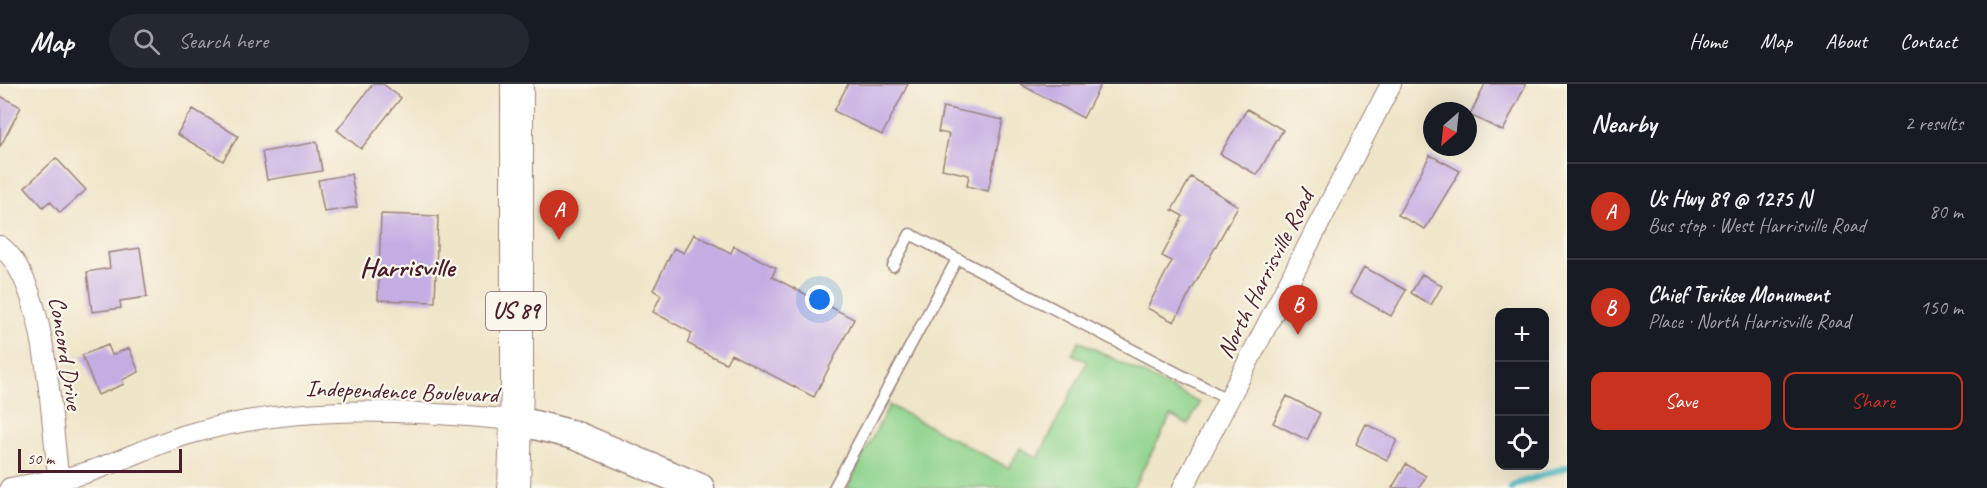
<!DOCTYPE html>
<meta charset="utf-8">
<style>
:root{--surface:#171b24;--page:#242831;--text:#f1f3f6;--muted:#9ea1a6;--line:#363941;--accent:#c8321e}
body{margin:0;font-family:Caveat,sans-serif;background:var(--page);color:var(--text)}
.controls{position:absolute;right:18px;bottom:18px;display:grid;overflow:hidden;border-radius:12px;box-shadow:0 6px 24px #0002}
.controls button{width:54px;height:54px;display:grid;place-items:center;padding:0;border:0;border-bottom:2px solid var(--line);background:var(--surface);color:var(--text);font:30px sans-serif}
.compass{position:absolute;left:1423px;top:18px;width:54px;height:54px;border-radius:50%;background:var(--surface);box-shadow:0 6px 24px #0002;rotate:207deg}
.scale{position:absolute;left:18px;bottom:15px;width:164px;box-sizing:border-box;padding-left:6px;border:3px solid #4a1f2b;border-top:0;font-size:16px;line-height:21px;white-space:nowrap;color:#4a1f2b;-webkit-text-stroke:4px #fbf7ec;paint-order:stroke}
.you{position:absolute;left:820px;top:216px;width:21px;height:21px;margin:-15px;border:4px solid #fff;border-radius:50%;background:#1a73e8;box-shadow:0 0 0 9px #1a73e833}
.badge{display:grid;place-items:center;width:39px;height:39px;border-radius:50%;background:var(--accent);color:#fff;font-size:20px;font-weight:700}
.pin{position:absolute;translate:-50% -50px;filter:drop-shadow(0 2px 3px #0008)}
.pin::after{content:'';position:absolute;top:32px;width:21px;height:18px;background:inherit;clip-path:polygon(0 0,100% 0,50% 100%)}
.list{margin:0;padding:0;list-style:none}
h2{display:flex;justify-content:space-between;align-items:center;height:78px;margin:0;padding:0 24px;font-size:26px}
h2 small{font-size:20px;font-weight:400;color:var(--muted)}
.list li{display:grid;grid-template-columns:39px 1fr auto;gap:18px;align-items:center;box-sizing:border-box;height:96px;padding:0 24px;border-top:2px solid var(--line)}
.list b{display:block;font-size:22px;white-space:nowrap}
.list p{margin:0;font-size:20px;white-space:nowrap;color:var(--muted)}
.list em{font-size:20px;font-style:normal;color:var(--muted)}
.actions{display:flex;gap:12px;padding:18px 24px}
.actions a{flex:1;padding:14px 0;border:2px solid var(--accent);border-radius:12px;text-align:center;font-size:21px;color:var(--accent)}
.actions .main{background:var(--accent);color:#fff}
.icon{flex:none;width:33px;height:33px;fill:none;stroke:currentColor;stroke-width:2;stroke-linecap:round;stroke-linejoin:round}
.map{position:relative;flex:none;width:1567px;height:404px;overflow:hidden}
header{display:flex;align-items:center;gap:36px;box-sizing:border-box;height:84px;padding:0 30px;background:var(--surface);border-bottom:2px solid var(--line)}
header strong{font-size:28px}
nav{display:flex;gap:33px;margin-inline-start:auto;font-size:21px}
.search{width:420px;height:54px;background:var(--page);display:flex;align-items:center;gap:15px;box-sizing:border-box;padding:0 21px;border-radius:33px;color:var(--muted);font-size:22px}
main{display:flex}
aside{flex:1;background:var(--surface)}
.map>svg:first-child{display:block}
.green{fill:#8ed38c;stroke:#6c795c;stroke-width:1.5}
.lines{fill:none;stroke-linecap:round;stroke-linejoin:round}
.stream{stroke:#45b4bf;stroke-width:7}
.building{fill:#c4ade3}
.service-casing{stroke:#9c827a;stroke-width:13}
.minor-casing{stroke:#9c827a;stroke-width:22}
.secondary-casing{stroke:#9c827a;stroke-width:31}
.primary-casing{stroke:#9c827a;stroke-width:34}
.service{stroke:#fff;stroke-width:10}
.minor{stroke:#fff;stroke-width:20}
.secondary{stroke:#fff;stroke-width:28}
.primary{stroke:#fff;stroke-width:32}
.labels{text-anchor:middle;dominant-baseline:central;stroke-width:4.5;stroke-linejoin:round;paint-order:stroke}
.shield{fill:#fbf7ec;stroke:#7f6065;stroke-width:1.5}
.shield-label{font-size:22px;font-weight:bold;fill:#4a1f2b}
.street-label{font-size:24px;fill:#4a1f2b;stroke:#fbf7ec}
.quarter-label{font-size:27px;font-weight:bold;fill:#4a1f2b;stroke:#fbf7ec}
</style>
<header>
<strong>Map</strong>
<div class="search"><svg class="icon" aria-label="search" viewBox="0 0 24 24"><circle cx="10" cy="10" r="6"/><path d="M15 15l6 6"/></svg>Search here</div>
<nav><a>Home</a><a>Map</a><a>About</a><a>Contact</a></nav>
</header>
<main>
<div class="map">
<svg width="1567" height="404" viewBox="0 0 1567 404">
<rect width="100%" height="100%" fill="#fbf7ec"/>
<filter id="ink" filterUnits="userSpaceOnUse"><feTurbulence type="fractalNoise" baseFrequency=".0167" numOctaves="2"/><feDisplacementMap in="SourceGraphic" scale="12" xChannelSelector="R" yChannelSelector="G"/><feConvolveMatrix kernelMatrix="1 2 1 2 8 2 1 2 1" color-interpolation-filters="sRGB"/></filter>
<filter id="wash" filterUnits="userSpaceOnUse"><feTurbulence type="fractalNoise" baseFrequency=".008" numOctaves="4" result="noise"/><feDisplacementMap in="SourceGraphic" scale="24" xChannelSelector="R" yChannelSelector="G"/><feGaussianBlur stdDeviation="1.35" result="paint"/><feColorMatrix in="noise" values="0 0 0 0 0 0 0 0 0 0 0 0 0 0 0 0 0 1.4 0 .05"/><feComposite in="paint" operator="in"/></filter>
<g filter="url(#wash)">
<rect width="100%" height="100%" fill="#efe5c8"/>
<!-- green -->
<path class="green" d="M 1079,257 L 1200,319 L 1188,341 L 1171,332 L 1133,404 L 847,404 L 889,321 L 1009,384 L 1020,364 L 1038,374 L 1087,278 L 1072,270 Z"/>
<g class="lines">
<!-- stream -->
<path class="stream" d="M 1511,404 L 1516,400 L 1567,383"/>
</g>
<g id="blocks">
<!-- building -->
<path class="building" d="M 373,0 L 383,0 L 401,14 L 361,65 L 337,46 Z
M 848,0 L 908,0 L 882,51 L 834,27 Z
M 1020,0 L 1101,0 L 1083,34 Z
M 1485,0 L 1526,0 L 1503,47 L 1470,31 Z
M 0,12 L 21,23 L 0,63 Z
M 943,23 L 1003,36 L 988,107 L 967,102 L 969,91 L 942,85 L 949,50 L 938,48 Z
M 193,25 L 238,52 L 223,77 L 177,50 Z
M 1247,25 L 1283,46 L 1257,91 L 1220,70 Z
M 317,58 L 322,87 L 267,96 L 262,68 Z
M 1430,71 L 1460,87 L 1425,145 L 1398,131 Z
M 56,74 L 86,106 L 60,129 L 50,117 L 43,123 L 25,103 Z
M 351,90 L 357,123 L 324,128 L 318,96 Z
M 1191,93 L 1238,122 L 1174,238 L 1147,224 L 1172,177 L 1162,172 L 1183,132 L 1172,126 Z
M 381,130 L 438,132 L 435,218 L 378,216 Z
M 694,150 L 731,169 L 734,162 L 776,184 L 772,193 L 854,235 L 814,313 L 731,270 L 726,279 L 707,270 L 687,259 L 692,249 L 653,228 L 661,211 L 653,206 L 674,164 L 684,169 Z
M 140,164 L 147,213 L 120,217 L 121,224 L 92,228 L 87,188 L 110,184 L 108,169 Z
M 1364,183 L 1406,206 L 1391,232 L 1350,209 Z
M 1422,190 L 1442,202 L 1431,221 L 1411,209 Z
M 108,261 L 112,271 L 129,264 L 139,288 L 122,296 L 124,300 L 98,311 L 82,271 Z
M 1287,312 L 1320,329 L 1307,356 L 1273,339 Z
M 1366,340 L 1397,356 L 1387,376 L 1356,360 Z
M 1406,380 L 1426,392 L 1419,404 L 1392,404 Z"/>
</g>
</g>
<g filter="url(#ink)">
<use href="#blocks" fill-opacity="0" stroke="#9c827a" stroke-width="1.5"/>
<g class="lines">
<defs>
<path id="service" d="M 893,182 L 910,150 L 1229,316
M 834,404 L 957,175"/>
<path id="minor" d="M 0,162 C 50,200 50,343 60,404
M 10,404 C 36,399 65,396 91,387 C 124,376 155,360 189,350 C 298,319 404,326 515,336
M 1183,404 L 1391,0"/>
<path id="secondary" d="M 515,336 L 574,351 L 700,404"/>
<path id="primary" d="M 514,404 L 517,302 L 517,0"/>
</defs>
<!-- service casing -->
<use href="#service" class="service-casing"/>
<!-- minor casing -->
<use href="#minor" class="minor-casing"/>
<!-- secondary casing -->
<use href="#secondary" class="secondary-casing"/>
<!-- primary casing -->
<use href="#primary" class="primary-casing"/>
<!-- service -->
<use href="#service" class="service"/>
<!-- minor -->
<use href="#minor" class="minor"/>
<!-- secondary -->
<use href="#secondary" class="secondary"/>
<!-- primary -->
<use href="#primary" class="primary"/>
</g>
</g>
<g class="labels">
<!-- shield labels -->
<rect class="shield" x="486" y="208" width="60" height="38" rx="4.5"/>
<g class="shield-label">
<text x="516" y="227">US 89</text>
</g>
<!-- street labels -->
<g class="street-label">
<text transform="translate(1265 190) rotate(-63)">North Harrisville Road</text>
<text transform="translate(66 269) rotate(81)">Concord Drive</text>
<text transform="translate(402 307) rotate(2)">Independence Boulevard</text>
</g>
<!-- quarter labels -->
<g class="quarter-label">
<text x="407" y="183">Harrisville</text>
</g>
</g>
</svg>
<div class="controls">
<button>+</button>
<button>−</button>
<button><svg class="icon" aria-label="locate" viewBox="0 0 24 24"><circle cx="12" cy="12" r="6"/><path d="M12 2v4M12 18v4M2 12h4M18 12h4"/></svg></button>
</div>
<svg class="compass" viewBox="-18 -18 36 36"><path d="M0-13l5 13h-10z" fill="#e53935"/><path d="M0 13l5-13h-10z" fill="#9ea1a6"/></svg>
<div class="scale">50 m</div>
<div class="you"></div>
<div class="pin badge" style="left:559px;top:156px">A</div>
<div class="pin badge" style="left:1298px;top:251px">B</div>
</div>
<aside>
<h2>Nearby<small>2 results</small></h2>
<ul class="list">
<li><span class="badge">A</span><div><b>Us Hwy 89 @ 1275 N</b><p>Bus stop · West Harrisville Road</p></div><em>80 m</em></li>
<li><span class="badge">B</span><div><b>Chief Terikee Monument</b><p>Place · North Harrisville Road</p></div><em>150 m</em></li>
</ul>
<div class="actions"><a class="main">Save</a><a>Share</a></div>
</aside>
</main>
